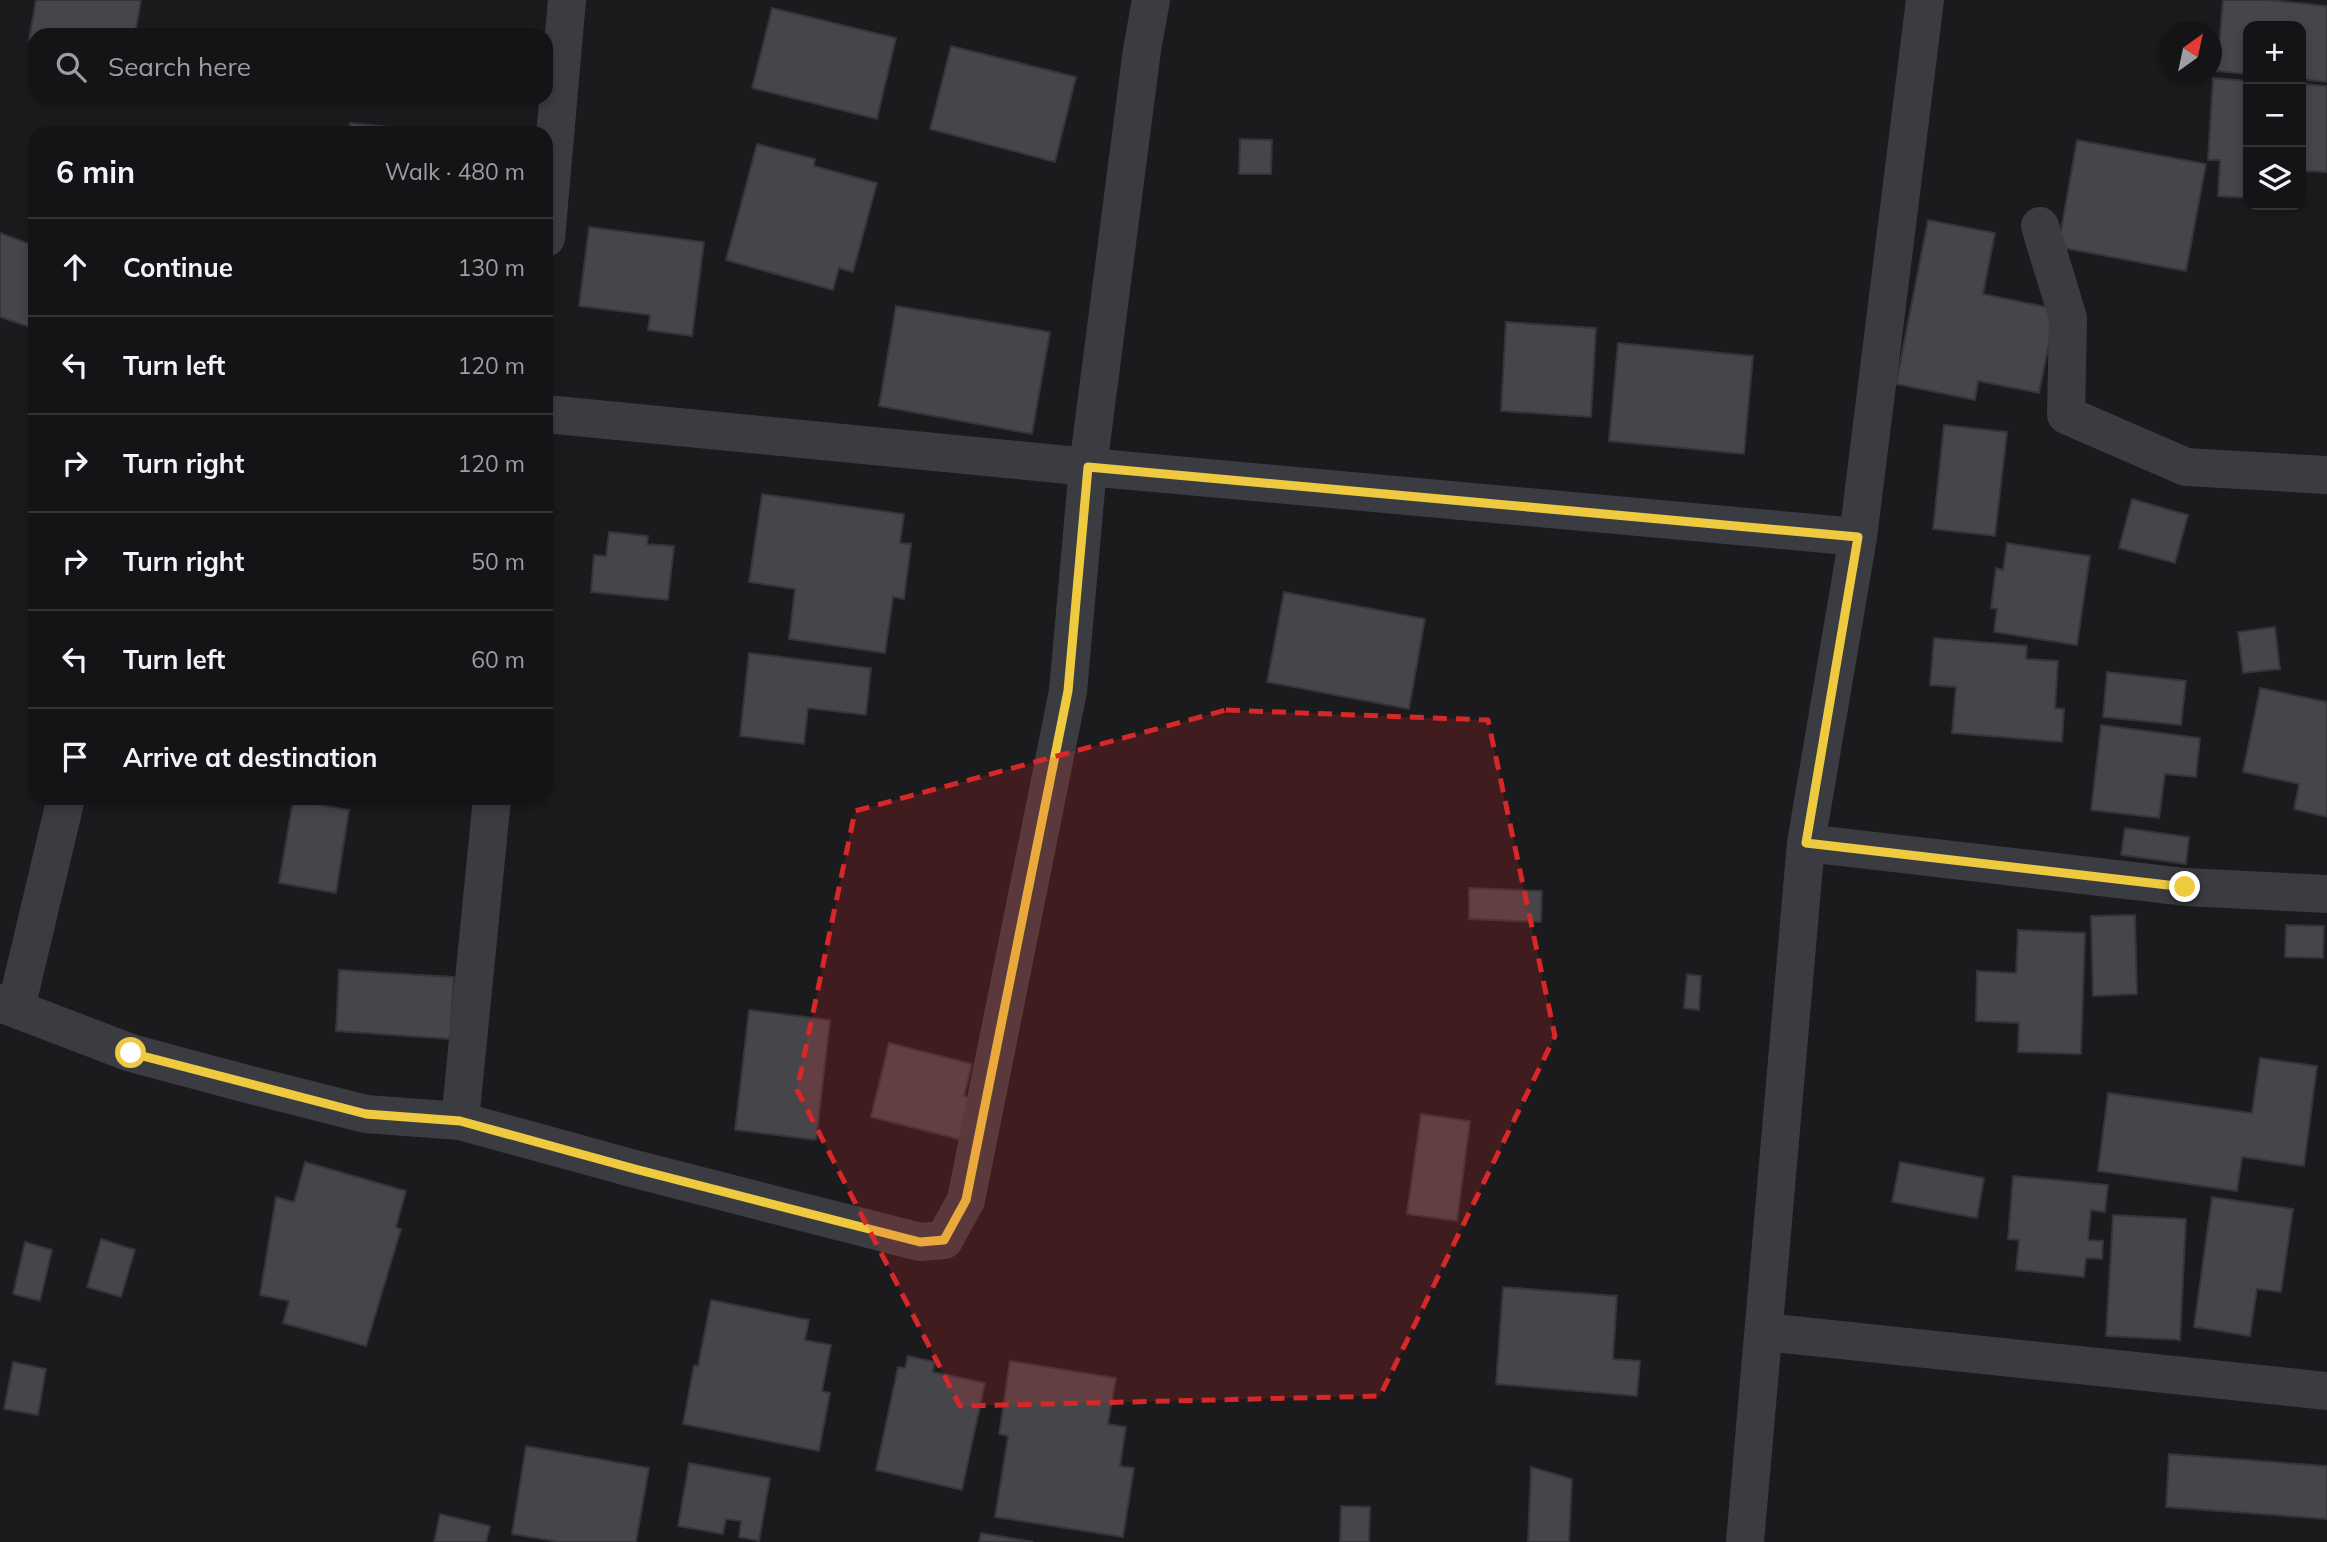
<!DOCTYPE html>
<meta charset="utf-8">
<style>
:root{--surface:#141416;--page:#1d1d1f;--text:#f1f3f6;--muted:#9d9ea1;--line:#333335}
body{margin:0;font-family:Mulish,sans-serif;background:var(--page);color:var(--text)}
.controls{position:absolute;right:21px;top:21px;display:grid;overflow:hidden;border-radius:14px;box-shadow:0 4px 10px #0003}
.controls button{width:63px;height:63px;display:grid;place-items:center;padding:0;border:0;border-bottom:2px solid var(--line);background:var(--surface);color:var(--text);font:35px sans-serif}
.compass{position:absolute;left:2159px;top:21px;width:63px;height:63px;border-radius:50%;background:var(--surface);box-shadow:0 4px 10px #0003;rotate:33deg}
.stop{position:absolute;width:21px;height:21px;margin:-16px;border:5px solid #eeca41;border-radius:50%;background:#fff}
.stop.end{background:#eeca41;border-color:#fff;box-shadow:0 2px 7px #0008}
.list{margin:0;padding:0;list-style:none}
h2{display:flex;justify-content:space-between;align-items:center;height:91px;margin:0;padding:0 28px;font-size:30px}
h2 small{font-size:23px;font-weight:400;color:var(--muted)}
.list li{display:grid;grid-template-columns:46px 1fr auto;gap:21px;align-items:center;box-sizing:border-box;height:98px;padding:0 28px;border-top:2px solid var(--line)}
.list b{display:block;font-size:26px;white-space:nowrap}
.list em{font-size:23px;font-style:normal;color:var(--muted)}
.icon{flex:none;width:38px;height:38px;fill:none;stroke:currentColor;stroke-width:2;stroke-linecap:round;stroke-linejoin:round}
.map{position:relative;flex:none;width:2327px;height:1542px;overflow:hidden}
.search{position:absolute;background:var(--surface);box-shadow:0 4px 10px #0003;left:28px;top:28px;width:525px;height:77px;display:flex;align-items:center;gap:18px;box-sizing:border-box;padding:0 24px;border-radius:21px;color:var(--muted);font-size:26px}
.panel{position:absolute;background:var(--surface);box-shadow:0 4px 10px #0003;left:28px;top:126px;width:525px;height:679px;border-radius:21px}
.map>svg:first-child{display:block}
.building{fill:#45454a;stroke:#353439;stroke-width:2}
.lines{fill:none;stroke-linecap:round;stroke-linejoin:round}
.street{stroke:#3b3c42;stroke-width:38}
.route{stroke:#eeca41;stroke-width:9}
.marked{fill:#d62828;fill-opacity:0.2;stroke:#d62828;stroke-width:5;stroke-dasharray:14 9;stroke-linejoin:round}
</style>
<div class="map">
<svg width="2327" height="1542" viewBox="0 0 2327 1542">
<rect width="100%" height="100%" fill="#1b1a1d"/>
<!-- building -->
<path class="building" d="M 36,0 L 141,0 L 135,35 L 35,35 L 35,41 L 29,40 Z
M 2223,0 L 2269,0 L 2327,6 L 2327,82 L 2301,79 L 2301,26 L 2248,26 L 2248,74 L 2217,71 Z
M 772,8 L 896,38 L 877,119 L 752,88 Z
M 951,46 L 1076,77 L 1055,162 L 930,129 Z
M 2213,78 L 2248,81 L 2248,198 L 2218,196 L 2220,160 L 2208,160 Z
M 2301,84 L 2327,86 L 2327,172 L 2301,171 Z
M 350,123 L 409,129 L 409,133 L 349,133 Z
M 1240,139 L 1272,140 L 1271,174 L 1239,174 Z
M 2077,140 L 2206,164 L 2186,271 L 2058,247 Z
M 757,144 L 815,159 L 814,166 L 877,183 L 853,272 L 839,268 L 833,290 L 726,260 Z
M 1928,220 L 1995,233 L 1983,294 L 2056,309 L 2039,393 L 1978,381 L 1975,400 L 1896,384 Z
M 589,227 L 704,242 L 692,336 L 648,330 L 650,315 L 579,306 Z
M 0,233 L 35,246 L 35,329 L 0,317 Z
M 896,306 L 1050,332 L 1032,434 L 879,406 Z
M 1506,322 L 1596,328 L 1591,417 L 1501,411 Z
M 1618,343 L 1753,356 L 1744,454 L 1609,441 Z
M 1944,425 L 2007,432 L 1995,536 L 1933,529 Z
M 762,494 L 904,514 L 900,543 L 911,544 L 904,599 L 893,597 L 885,653 L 789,639 L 795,589 L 749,582 Z
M 2132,499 L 2188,515 L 2175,563 L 2119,548 Z
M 609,532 L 648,536 L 647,544 L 674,546 L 668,600 L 591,592 L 594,555 L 606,556 Z
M 2007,543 L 2090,556 L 2077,645 L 1994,632 L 1997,609 L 1991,608 L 1996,568 L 2003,570 Z
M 1284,592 L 1425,619 L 1409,709 L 1267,682 Z
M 2275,627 L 2280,669 L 2243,673 L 2238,632 Z
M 1934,638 L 2027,646 L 2026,659 L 2058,661 L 2055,708 L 2064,709 L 2062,742 L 1952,733 L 1956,687 L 1930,685 Z
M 749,653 L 871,668 L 866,715 L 808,708 L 804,744 L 740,736 Z
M 2107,672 L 2186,681 L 2181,725 L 2103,717 Z
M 2260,688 L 2327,702 L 2327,817 L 2294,809 L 2299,784 L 2243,772 Z
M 2101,725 L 2200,738 L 2196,777 L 2165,774 L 2159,818 L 2091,810 Z
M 293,800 L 349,810 L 336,893 L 279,883 Z
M 2125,828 L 2189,837 L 2186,864 L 2121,855 Z
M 1469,888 L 1542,891 L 1541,922 L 1469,919 Z
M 2135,915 L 2137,994 L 2093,996 L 2091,916 Z
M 2286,925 L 2324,926 L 2323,958 L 2285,957 Z
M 2018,930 L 2085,933 L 2081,1054 L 2018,1052 L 2019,1023 L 1976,1021 L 1977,971 L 2016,973 Z
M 339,970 L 454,977 L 450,1039 L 336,1031 Z
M 1687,974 L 1701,976 L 1699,1010 L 1684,1008 Z
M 749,1010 L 830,1020 L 816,1140 L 735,1130 Z
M 889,1043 L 972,1064 L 964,1096 L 972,1098 L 962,1140 L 871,1117 Z
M 2260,1058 L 2317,1066 L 2304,1166 L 2242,1157 L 2237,1191 L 2098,1171 L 2108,1093 L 2252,1113 Z
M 1421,1114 L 1470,1121 L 1457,1221 L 1407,1214 Z
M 305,1162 L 406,1191 L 396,1227 L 401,1229 L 366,1346 L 283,1323 L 289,1301 L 260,1295 L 276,1197 L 294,1202 Z
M 1900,1162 L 1984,1178 L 1977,1218 L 1892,1202 Z
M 2013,1176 L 2108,1185 L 2105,1212 L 2091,1210 L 2088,1240 L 2103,1241 L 2102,1259 L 2086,1258 L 2084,1277 L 2016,1270 L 2019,1240 L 2008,1239 Z
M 2212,1197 L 2293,1209 L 2281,1292 L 2257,1289 L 2250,1336 L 2194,1327 Z
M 2113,1215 L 2186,1219 L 2180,1340 L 2106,1336 Z
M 101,1239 L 135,1250 L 121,1297 L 87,1287 Z
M 25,1242 L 52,1250 L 40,1301 L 13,1294 Z
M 1503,1287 L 1617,1296 L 1613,1359 L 1640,1361 L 1637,1396 L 1496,1384 Z
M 711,1300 L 809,1320 L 805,1340 L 831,1345 L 822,1391 L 830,1393 L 819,1451 L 683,1424 L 694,1365 L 698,1366 Z
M 908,1356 L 935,1362 L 933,1372 L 985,1383 L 962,1490 L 876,1470 L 898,1367 L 905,1368 Z
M 1010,1361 L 1116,1378 L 1108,1424 L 1126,1427 L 1120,1466 L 1134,1468 L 1123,1537 L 995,1517 L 1008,1436 L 999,1434 Z
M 13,1362 L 46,1369 L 38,1415 L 4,1409 Z
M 526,1446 L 649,1468 L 636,1542 L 560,1542 L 512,1534 Z
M 2169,1454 L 2327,1466 L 2327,1519 L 2166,1507 Z
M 689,1463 L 770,1478 L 759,1541 L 739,1537 L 741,1521 L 726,1519 L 723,1534 L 678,1526 Z
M 1531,1467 L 1572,1479 L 1569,1542 L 1528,1542 Z
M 1341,1506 L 1370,1507 L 1369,1542 L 1340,1542 Z
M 440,1514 L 490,1526 L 486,1542 L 434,1542 Z
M 981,1533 L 1034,1542 L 979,1542 Z"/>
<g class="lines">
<!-- street -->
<path class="street" d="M 2040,226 L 2068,318 L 2066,415 L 2186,467 L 2327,475
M 546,238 L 567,0
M 546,414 L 1088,467 L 1858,537
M 1806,843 L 2185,887 L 2327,894
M 0,1003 L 131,1053 L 247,1084 L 366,1114 L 460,1121 L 635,1169 L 920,1242 L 944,1240 L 966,1200 L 1068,691 L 1088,467 L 1142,50 L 1151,0
M 16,1008 L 66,798
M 460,1121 L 492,798
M 1764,1332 L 2327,1391
M 1745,1542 L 1806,843 L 1858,537 L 1925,0"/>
</g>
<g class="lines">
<!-- route -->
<path class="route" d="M 131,1053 L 366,1114 L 460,1121 L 635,1169 L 920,1242 L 944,1240 L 966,1200 L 1068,691 L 1088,467 L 1858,537 L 1806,843 L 2185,887"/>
</g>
<!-- marked area -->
<path class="marked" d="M 1226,710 L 1488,720 L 1555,1036 L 1380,1396 L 960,1406 L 797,1090 L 855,811 Z"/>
</svg>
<div class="controls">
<button>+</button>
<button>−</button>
<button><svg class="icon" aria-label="layers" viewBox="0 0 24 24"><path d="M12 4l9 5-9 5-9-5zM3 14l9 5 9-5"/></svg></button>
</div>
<svg class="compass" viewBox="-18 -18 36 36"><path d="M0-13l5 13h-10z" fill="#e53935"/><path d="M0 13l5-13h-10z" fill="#9d9ea1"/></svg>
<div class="stop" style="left:131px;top:1053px"></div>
<div class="stop end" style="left:2185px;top:887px"></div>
<div class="search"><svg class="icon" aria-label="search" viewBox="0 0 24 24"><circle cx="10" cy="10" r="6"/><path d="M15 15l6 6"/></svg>Search here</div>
<section class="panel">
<h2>6 min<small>Walk · 480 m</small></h2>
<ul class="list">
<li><svg class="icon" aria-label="ahead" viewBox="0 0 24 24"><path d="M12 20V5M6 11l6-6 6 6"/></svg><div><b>Continue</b></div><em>130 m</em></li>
<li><svg class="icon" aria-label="left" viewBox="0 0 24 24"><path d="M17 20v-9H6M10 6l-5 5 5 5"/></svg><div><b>Turn left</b></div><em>120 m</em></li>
<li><svg class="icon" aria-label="right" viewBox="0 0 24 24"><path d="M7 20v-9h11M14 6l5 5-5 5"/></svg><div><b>Turn right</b></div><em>120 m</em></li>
<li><svg class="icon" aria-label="right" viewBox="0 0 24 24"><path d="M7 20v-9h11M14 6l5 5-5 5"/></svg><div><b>Turn right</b></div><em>50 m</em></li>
<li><svg class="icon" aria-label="left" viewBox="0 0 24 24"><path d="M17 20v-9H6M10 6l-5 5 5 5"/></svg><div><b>Turn left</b></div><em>60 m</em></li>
<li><svg class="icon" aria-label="arrive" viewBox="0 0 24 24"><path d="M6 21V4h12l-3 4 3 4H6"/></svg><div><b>Arrive at destination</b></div></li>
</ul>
</section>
</div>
